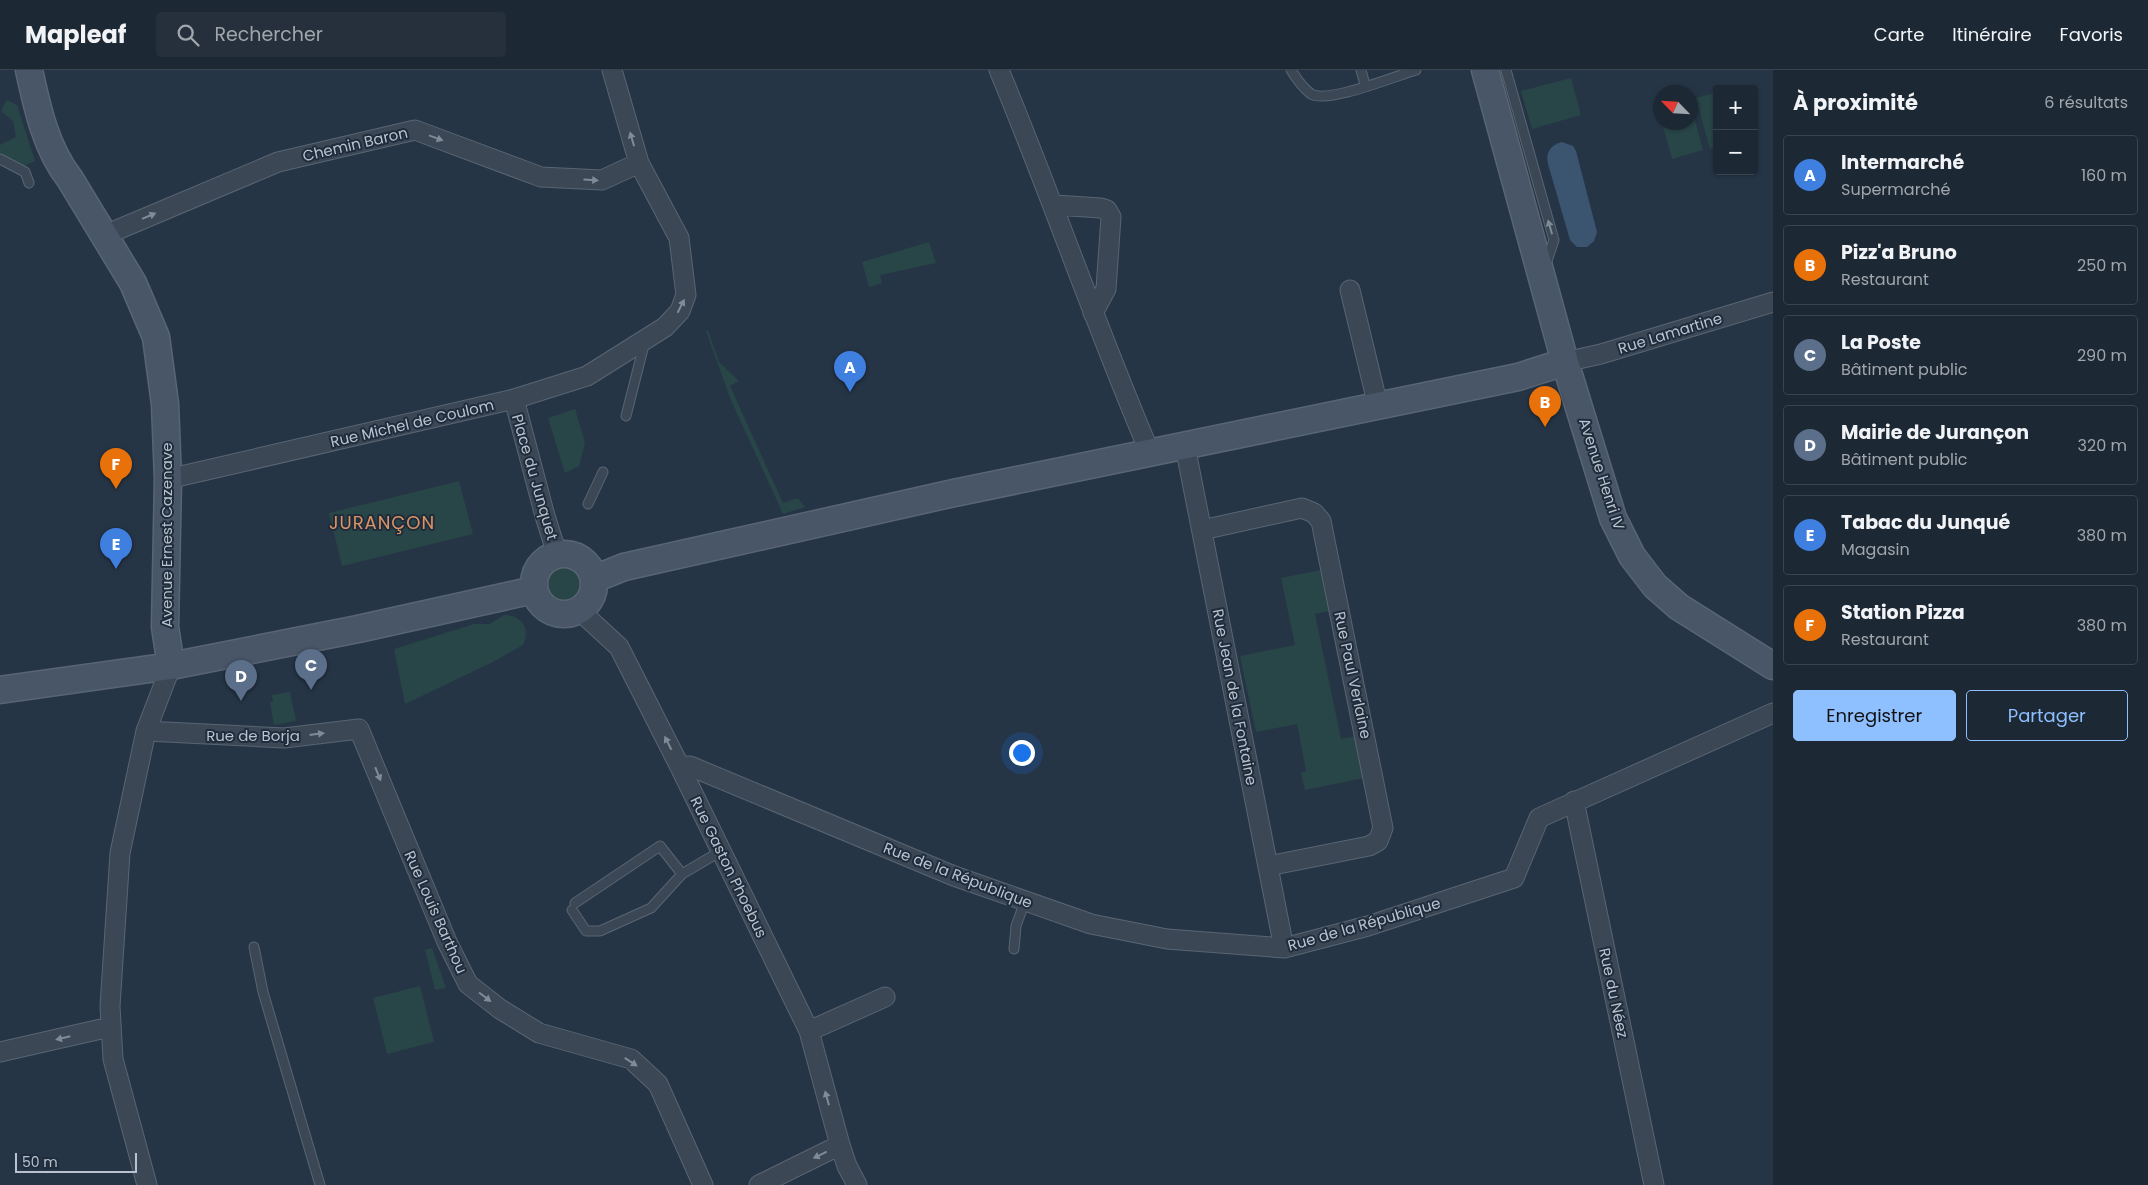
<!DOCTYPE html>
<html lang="fr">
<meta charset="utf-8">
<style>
:root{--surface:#1c2834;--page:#25303c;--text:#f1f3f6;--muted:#a0a6ac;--line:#3a444f;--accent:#8ebffe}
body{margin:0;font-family:Poppins,sans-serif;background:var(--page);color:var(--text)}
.controls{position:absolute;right:15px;top:15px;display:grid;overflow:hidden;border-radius:5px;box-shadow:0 1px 4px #0004}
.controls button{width:45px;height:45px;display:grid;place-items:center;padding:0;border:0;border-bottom:1px solid var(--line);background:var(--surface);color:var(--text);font:25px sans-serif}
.compass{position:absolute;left:1653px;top:15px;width:45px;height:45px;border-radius:50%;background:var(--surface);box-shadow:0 1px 4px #0004;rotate:295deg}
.scale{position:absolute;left:15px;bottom:12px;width:122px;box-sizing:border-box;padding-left:5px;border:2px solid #b9c2ce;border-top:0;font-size:14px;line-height:18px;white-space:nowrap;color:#b9c2ce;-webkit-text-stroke:4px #1f2c3b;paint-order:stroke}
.you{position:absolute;left:1021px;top:682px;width:18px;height:18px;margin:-12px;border:4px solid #fff;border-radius:50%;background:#1a73e8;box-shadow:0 0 0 8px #1a73e833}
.badge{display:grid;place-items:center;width:32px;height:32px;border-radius:50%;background:var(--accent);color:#fff;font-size:16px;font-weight:700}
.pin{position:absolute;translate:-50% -41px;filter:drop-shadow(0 1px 2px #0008)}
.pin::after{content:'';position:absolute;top:26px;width:18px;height:15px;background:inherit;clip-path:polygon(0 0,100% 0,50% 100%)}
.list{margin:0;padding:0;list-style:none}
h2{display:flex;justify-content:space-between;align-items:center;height:65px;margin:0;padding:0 20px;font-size:21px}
h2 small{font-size:16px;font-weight:400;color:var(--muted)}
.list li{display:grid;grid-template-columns:32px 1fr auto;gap:15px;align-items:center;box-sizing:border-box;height:80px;margin:0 10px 10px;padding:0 10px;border:1px solid var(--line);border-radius:5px}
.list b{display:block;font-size:19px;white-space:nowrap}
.list p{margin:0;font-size:16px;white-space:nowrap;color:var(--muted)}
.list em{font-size:16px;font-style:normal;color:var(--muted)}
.actions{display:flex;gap:10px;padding:15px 20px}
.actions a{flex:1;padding:11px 0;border:1px solid var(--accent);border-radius:5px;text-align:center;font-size:18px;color:var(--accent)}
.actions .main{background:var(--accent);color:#111}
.icon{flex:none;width:28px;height:28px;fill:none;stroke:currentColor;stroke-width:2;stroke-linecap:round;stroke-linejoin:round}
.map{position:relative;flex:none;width:1773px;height:1115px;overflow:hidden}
header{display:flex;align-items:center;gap:30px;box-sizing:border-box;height:70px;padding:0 25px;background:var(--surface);border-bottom:1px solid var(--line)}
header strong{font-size:24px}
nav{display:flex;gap:28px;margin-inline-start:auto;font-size:18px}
.search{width:350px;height:45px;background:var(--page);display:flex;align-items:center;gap:12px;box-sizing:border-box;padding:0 18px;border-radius:5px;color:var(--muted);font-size:19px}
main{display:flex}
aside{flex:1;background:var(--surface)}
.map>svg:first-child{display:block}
.green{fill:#284547}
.water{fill:#3b546f}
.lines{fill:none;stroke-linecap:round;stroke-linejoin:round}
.lane-casing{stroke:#596572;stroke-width:11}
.street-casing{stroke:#596572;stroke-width:21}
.secondary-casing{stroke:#596572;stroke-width:29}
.lane{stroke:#3b4755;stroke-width:9}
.street{stroke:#3b4755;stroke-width:19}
.secondary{stroke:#495668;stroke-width:26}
.oneway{fill:#808b98}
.labels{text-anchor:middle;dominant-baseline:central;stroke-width:4;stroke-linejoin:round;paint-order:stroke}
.street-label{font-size:15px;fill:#b9c2ce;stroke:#1f2c3b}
.quarter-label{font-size:18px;letter-spacing:1px;fill:#dd9365;stroke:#1f2c3b}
</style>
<header>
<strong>Mapleaf</strong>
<div class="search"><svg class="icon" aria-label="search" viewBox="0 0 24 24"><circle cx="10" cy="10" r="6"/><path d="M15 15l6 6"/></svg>Rechercher</div>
<nav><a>Carte</a><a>Itinéraire</a><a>Favoris</a></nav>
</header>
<main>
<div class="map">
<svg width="1773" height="1115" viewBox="0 0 1773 1115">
<rect width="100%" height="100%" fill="#263546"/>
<!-- green -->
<path class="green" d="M 1571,8 L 1581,45 L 1532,59 L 1521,21 Z
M 1717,22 L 1717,77 L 1710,79 L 1696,28 Z
M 7,30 L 17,35 L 35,91 L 24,96 L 0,84 L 0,75 L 16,67 L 13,51 L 1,41 Z
M 1691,36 L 1703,80 L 1672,89 L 1662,53 L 1690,52 Z
M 929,172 L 936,193 L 880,205 L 882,213 L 869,217 L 862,192 Z
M 708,260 L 719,292 L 739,311 L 730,316 L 783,433 L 798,428 L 805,437 L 783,444 L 730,328 L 706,261 Z
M 575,339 L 585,373 L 579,396 L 565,403 L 548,348 Z
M 459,411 L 473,464 L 342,496 L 329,443 Z
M545 514a20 20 0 1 1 40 0a20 20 0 1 1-40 0Z
M 1321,500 L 1330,541 L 1315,544 L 1341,669 L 1355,666 L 1364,708 L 1305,720 L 1301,703 L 1306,701 L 1297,654 L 1256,662 L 1240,586 L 1295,575 L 1281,508 Z
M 504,545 C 522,545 531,559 523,575 L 493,592 L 405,634 L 394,579 L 474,554 L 490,554 Z
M 290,622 L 296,651 L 274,655 L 270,632 L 273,631 L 272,625 Z
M 432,878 L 446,918 L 435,920 L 425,880 Z
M 420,916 L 434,972 L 387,984 L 373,928 Z"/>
<!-- water -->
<path class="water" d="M 1562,72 L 1573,76 L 1576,81 L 1597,162 L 1594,171 L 1587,177 L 1577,177 L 1570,170 L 1548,94 C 1545,82 1551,75 1562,72 Z"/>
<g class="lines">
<defs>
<path id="lane" d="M 1291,0 C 1296,8 1303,18 1311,24 C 1328,34 1395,6 1416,0
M 1361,0 L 1365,15
M 1506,0 L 1554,170 L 1546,194
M 0,89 L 25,102 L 29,113
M 626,346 L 645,271
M 588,434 L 603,402
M 575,833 L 660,776 L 682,804
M 572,840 L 586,861 L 600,861 L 651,838 L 682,804 L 721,781
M 254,877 L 263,922 L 320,1115
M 1014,879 L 1016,856 L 1025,831"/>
<path id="street" d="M 999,0 C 1052,127 1096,257 1150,383
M 1054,135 L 1101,138 L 1107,140 L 1111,147 L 1106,219 L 1093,243
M 105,165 L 278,92 L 415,60 L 541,107 L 602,110 L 639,93
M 1350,220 L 1378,336
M 1565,292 L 1601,284 L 1773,232
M 514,329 L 545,446 L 557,484
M 1185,376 L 1284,878
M 168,409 L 514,329 L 587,306 L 665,257 L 680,241 L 686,225 L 679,168 L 639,93 L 612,0
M 1202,460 L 1302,438 L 1314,443 L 1321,451 L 1383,758 L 1378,771 L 1369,776 L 1268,796
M 580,541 L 619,577 L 680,697 L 809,961 L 840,1075
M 146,661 L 284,668 L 359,659 L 447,872 L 468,914 L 500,939 L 539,963 L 631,989 L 658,1014 L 703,1115
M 680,697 L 690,696 L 954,806 L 1091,854 L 1167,869 L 1284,878 L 1368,856 L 1514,808 L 1539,748 L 1773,643
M 1574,731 L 1654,1115
M 809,961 L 885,927
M 0,982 L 110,957
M 147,1115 L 113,989 L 110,936 L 120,783 L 146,661 L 171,596
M 759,1115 L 840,1075 L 847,1096 L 857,1115"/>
<path id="secondary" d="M 29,0 C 37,37 46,79 70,109 L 133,213 L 156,267 L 165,334 L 168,409 L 165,557 L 171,596
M 1485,0 L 1565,292 L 1613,448 L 1632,486 L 1655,516 L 1679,537 L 1773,596
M534 514a30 30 0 1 1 60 0a30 30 0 1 1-60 0Z
M 594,509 L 624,497 L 954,423 L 1518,307 L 1565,292
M 0,620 L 171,596 L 358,559 L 534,520"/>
</defs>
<!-- lane casing -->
<use href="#lane" class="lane-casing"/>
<!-- street casing -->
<use href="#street" class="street-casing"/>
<!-- secondary casing -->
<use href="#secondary" class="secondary-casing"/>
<!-- lane -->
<use href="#lane" class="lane"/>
<!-- street -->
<use href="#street" class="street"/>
<!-- secondary -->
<use href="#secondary" class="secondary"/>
</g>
<!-- one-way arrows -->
<defs><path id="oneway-solid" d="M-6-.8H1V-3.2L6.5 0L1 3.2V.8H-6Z" transform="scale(1.25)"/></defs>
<g class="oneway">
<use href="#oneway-solid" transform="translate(436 68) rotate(20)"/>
<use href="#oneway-solid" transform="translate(632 69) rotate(-106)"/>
<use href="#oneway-solid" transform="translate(591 110) rotate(3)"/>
<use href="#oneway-solid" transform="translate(149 146) rotate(-23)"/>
<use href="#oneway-solid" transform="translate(1550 157) rotate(-106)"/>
<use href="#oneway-solid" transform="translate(681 236) rotate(-63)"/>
<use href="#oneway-solid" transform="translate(317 664) rotate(-7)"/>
<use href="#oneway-solid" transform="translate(668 673) rotate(-117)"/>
<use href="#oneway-solid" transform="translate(378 704) rotate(68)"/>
<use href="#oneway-solid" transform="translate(485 927) rotate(37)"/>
<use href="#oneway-solid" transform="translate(63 968) rotate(167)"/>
<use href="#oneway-solid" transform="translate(631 992) rotate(33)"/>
<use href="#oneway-solid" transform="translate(827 1028) rotate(-105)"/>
<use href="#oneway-solid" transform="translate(820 1085) rotate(154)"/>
</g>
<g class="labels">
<!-- street labels -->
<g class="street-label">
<text transform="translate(355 74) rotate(-13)">Chemin Baron</text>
<text transform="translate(1670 263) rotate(-17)">Rue Lamartine</text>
<text transform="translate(412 353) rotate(-13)">Rue Michel de Coulom</text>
<text transform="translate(1602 404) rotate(72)">Avenue Henri IV</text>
<text transform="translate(535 407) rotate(74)">Place du Junquet</text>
<text transform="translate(166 465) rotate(-90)">Avenue Ernest Cazenave</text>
<text transform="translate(1353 605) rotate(78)">Rue Paul Verlaine</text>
<text transform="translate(1235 627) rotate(79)">Rue Jean de la Fontaine</text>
<text x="253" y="665">Rue de Borja</text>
<text transform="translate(729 797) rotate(64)">Rue Gaston Phoebus</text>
<text transform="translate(958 805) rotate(21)">Rue de la République</text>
<text transform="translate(436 842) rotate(66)">Rue Louis Barthou</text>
<text transform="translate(1364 854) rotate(-16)">Rue de la République</text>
<text transform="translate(1614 923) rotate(78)">Rue du Néez</text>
</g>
<!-- quarter labels -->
<g class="quarter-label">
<text x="382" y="452">JURANÇON</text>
</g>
</g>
</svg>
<div class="controls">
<button>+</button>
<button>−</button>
</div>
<svg class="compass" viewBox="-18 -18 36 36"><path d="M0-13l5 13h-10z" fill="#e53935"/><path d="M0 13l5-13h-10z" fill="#a0a6ac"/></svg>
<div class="scale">50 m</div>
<div class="you"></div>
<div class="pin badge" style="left:850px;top:322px;background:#3f7fe0">A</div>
<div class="pin badge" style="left:1545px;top:357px;background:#e8710a">B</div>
<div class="pin badge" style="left:311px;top:620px;background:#5c6f8a">C</div>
<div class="pin badge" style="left:241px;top:631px;background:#5c6f8a">D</div>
<div class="pin badge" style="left:116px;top:499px;background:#3f7fe0">E</div>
<div class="pin badge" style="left:116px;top:419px;background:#e8710a">F</div>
</div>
<aside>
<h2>À proximité<small>6 résultats</small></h2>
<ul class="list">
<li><span class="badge" style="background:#3f7fe0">A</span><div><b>Intermarché</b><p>Supermarché</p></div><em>160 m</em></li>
<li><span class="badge" style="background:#e8710a">B</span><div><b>Pizz'a Bruno</b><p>Restaurant</p></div><em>250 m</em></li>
<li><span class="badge" style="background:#5c6f8a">C</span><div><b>La Poste</b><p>Bâtiment public</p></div><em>290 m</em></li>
<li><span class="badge" style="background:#5c6f8a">D</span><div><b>Mairie de Jurançon</b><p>Bâtiment public</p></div><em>320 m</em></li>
<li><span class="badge" style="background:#3f7fe0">E</span><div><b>Tabac du Junqué</b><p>Magasin</p></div><em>380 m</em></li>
<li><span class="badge" style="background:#e8710a">F</span><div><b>Station Pizza</b><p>Restaurant</p></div><em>380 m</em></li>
</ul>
<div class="actions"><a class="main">Enregistrer</a><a>Partager</a></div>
</aside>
</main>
